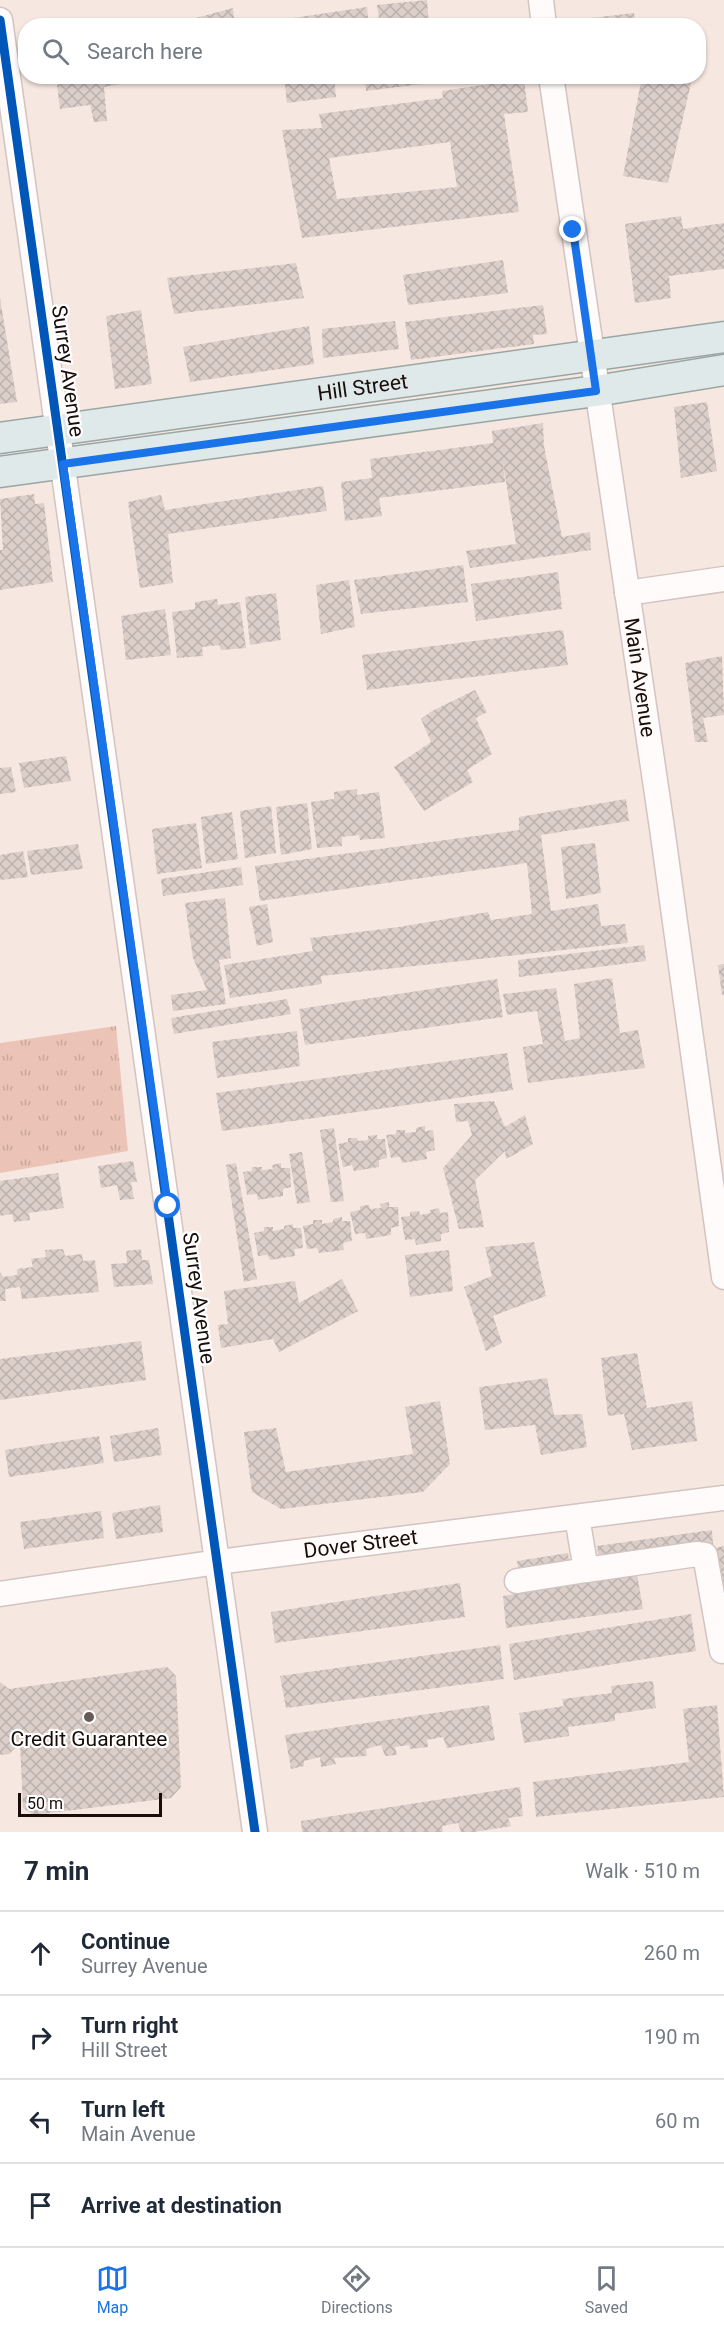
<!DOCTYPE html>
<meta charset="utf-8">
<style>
:root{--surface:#fff;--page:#f6f6f7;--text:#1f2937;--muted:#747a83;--line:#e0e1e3;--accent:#1a73e8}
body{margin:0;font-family:Roboto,sans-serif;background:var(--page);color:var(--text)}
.scale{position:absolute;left:18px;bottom:15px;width:144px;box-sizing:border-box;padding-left:6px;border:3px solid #190d0a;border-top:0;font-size:16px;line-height:21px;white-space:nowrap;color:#190d0a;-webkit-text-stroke:4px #fff;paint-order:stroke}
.stop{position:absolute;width:18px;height:18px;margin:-14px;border:4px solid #1a73e8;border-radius:50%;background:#fff}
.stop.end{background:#1a73e8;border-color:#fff;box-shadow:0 2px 6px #0008}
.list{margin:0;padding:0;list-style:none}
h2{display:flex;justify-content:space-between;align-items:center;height:78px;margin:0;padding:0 24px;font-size:26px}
h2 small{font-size:20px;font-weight:400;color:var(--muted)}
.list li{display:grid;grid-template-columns:39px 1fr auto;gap:18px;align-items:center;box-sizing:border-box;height:84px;padding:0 24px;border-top:2px solid var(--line)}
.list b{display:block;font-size:22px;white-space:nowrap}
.list p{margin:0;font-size:20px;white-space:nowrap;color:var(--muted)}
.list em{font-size:20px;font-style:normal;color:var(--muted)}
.icon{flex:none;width:33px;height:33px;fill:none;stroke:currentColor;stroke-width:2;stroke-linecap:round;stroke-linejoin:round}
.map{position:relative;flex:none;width:724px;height:1832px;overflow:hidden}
.search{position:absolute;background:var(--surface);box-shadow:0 2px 4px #0004;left:18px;right:18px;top:18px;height:66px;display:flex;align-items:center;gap:15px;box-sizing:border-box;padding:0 21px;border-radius:24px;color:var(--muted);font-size:22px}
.sheet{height:414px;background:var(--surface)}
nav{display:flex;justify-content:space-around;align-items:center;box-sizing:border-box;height:84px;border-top:2px solid var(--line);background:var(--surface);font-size:16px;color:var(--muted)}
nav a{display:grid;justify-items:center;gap:3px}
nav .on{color:var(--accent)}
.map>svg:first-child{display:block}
.grass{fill:url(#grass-tufts)}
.building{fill:url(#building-cross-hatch);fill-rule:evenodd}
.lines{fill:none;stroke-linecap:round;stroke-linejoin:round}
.minor-casing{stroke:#d2c4c0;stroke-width:27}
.major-casing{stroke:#9aa6a4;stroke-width:33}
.minor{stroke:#fefbfa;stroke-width:24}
.major{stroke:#e0e9e9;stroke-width:30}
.cycleway-casing{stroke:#fff;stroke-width:13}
.cycleway{stroke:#0057b8;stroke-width:9}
.route{stroke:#1a73e8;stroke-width:8}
.poi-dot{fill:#675955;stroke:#fff;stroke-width:2}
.labels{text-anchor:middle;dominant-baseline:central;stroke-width:4.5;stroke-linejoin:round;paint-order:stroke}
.street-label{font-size:21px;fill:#190d0a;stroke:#fff}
.poi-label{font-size:21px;fill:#190d0a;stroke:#fff}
</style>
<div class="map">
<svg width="724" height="1832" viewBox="0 0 724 1832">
<defs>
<pattern id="grass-tufts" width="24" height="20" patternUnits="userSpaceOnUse" patternTransform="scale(1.5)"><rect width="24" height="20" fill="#ecc4b7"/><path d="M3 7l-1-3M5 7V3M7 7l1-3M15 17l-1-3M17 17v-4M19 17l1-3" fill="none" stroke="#caa79c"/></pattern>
<pattern id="building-cross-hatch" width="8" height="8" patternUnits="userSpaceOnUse" patternTransform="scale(1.5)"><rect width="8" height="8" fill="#dccfca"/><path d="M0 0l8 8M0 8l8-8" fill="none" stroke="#bcb1ac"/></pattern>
</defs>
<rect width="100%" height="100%" fill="#f7e7e1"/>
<!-- grass -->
<path class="grass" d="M 116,1026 L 128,1151 L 0,1173 L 0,1043 Z"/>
<!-- building -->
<path class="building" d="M 427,0 L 429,26 L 380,26 L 377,5 Z
M 367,7 L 369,26 L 273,26 L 273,21 Z
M 233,8 L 235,26 L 170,26 L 170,25 Z
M 634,13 L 636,26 L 584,26 L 583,19 Z
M 66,76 L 129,76 L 129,78 L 121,79 L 120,84 L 104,87 L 107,121 L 94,122 L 90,105 L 60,109 L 57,85 L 67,82 Z
M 135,76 L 157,76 L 157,81 L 135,83 Z
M 284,76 L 334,76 L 336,97 L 287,103 Z
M 365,76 L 469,76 L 469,78 L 366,91 Z
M 642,76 L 692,79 L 668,183 L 623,176 Z
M 524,79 L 528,112 L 504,114 L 519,212 L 302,238 L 282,130 L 322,128 L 319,114 L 443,98 L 442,91 ZM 450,142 L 457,187 L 337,199 L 329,158 Z
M 681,216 L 683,229 L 724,223 L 724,269 L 669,276 L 671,298 L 635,303 L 625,224 Z
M 503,260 L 508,293 L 408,305 L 403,275 Z
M 296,263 L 304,298 L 174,314 L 167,278 Z
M 0,298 L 17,402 L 0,404 Z
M 543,305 L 547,334 L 533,335 L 534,344 L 411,360 L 405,322 Z
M 141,310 L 152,384 L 115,389 L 106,316 Z
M 395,321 L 399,349 L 323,358 L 322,329 Z
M 309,326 L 314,364 L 190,382 L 183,347 Z
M 707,402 L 717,471 L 681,478 L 674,407 Z
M 543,423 L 544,446 L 562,537 L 590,532 L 591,550 L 470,568 L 466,551 L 516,544 L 503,463 L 505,482 L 379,498 L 382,516 L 345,521 L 341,482 L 372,478 L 370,459 L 493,443 L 492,431 Z
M 323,486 L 327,511 L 168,534 L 173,583 L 140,588 L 128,502 L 161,495 L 165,510 Z
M 34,494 L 35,504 L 44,503 L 53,582 L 0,590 L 0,550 L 3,550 L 0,499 Z
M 463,565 L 468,602 L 361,614 L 354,580 Z
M 558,572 L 562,609 L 476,621 L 471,584 Z
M 349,580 L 355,627 L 321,634 L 316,585 Z
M 276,593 L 281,640 L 250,645 L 245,597 Z
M 217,599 L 218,605 L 240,602 L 246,648 L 221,650 L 219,645 L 202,647 L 203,656 L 177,658 L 172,612 L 195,609 L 195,602 Z
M 165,609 L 171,655 L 126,660 L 121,616 Z
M 563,630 L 568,665 L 367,690 L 362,655 Z
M 722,656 L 724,715 L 703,718 L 708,742 L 695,742 L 685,663 Z
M 475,690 L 487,712 L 476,718 L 492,754 L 467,770 L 473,782 L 424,811 L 394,767 L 431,742 L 421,719 L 432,711 Z
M 66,756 L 71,781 L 24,788 L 19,763 Z
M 11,767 L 16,792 L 0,794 L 0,768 Z
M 357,789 L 357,795 L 379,792 L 385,838 L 360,840 L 359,835 L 342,837 L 342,846 L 317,848 L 311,802 L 334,799 L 334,792 Z
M 626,799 L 629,821 L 541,835 L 551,911 L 598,904 L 601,926 L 625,924 L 628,943 L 321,976 L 322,984 L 230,998 L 224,965 L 313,951 L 310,938 L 399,927 L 488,912 L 491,920 L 532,914 L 527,863 L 260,901 L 255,866 L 519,830 L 519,817 Z
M 307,803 L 312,849 L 281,855 L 276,807 Z
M 271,806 L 276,853 L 245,858 L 240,811 Z
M 232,812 L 238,859 L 206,864 L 201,817 Z
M 196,823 L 202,868 L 157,874 L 152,829 Z
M 595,843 L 601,893 L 566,899 L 561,847 Z
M 78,844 L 83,869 L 31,875 L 27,851 Z
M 23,851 L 28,877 L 0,880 L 0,855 Z
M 241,867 L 243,885 L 163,896 L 161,879 Z
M 225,898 L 231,958 L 219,960 L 226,1004 L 173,1011 L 171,995 L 207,990 L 193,958 L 185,903 Z
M 267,904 L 273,942 L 257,946 L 249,907 Z
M 644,945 L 646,961 L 519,977 L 518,960 Z
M 724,964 L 724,995 L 722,995 L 718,965 Z
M 612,978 L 620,1033 L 638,1030 L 645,1068 L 528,1083 L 523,1047 L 543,1044 L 537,1011 L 507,1015 L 503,994 L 556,988 L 565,1041 L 580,1038 L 574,984 Z
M 497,979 L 503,1017 L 305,1045 L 299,1009 Z
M 287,999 L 291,1014 L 174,1034 L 171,1018 Z
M 297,1031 L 300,1066 L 217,1078 L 212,1042 Z
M 507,1053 L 513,1090 L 222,1131 L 216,1093 Z
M 494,1101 L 505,1127 L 525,1115 L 533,1144 L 506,1159 L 505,1151 L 475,1180 L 484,1227 L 459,1229 L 443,1168 L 472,1135 L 468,1121 L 456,1122 L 454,1104 Z
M 425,1126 L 425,1131 L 433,1130 L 435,1150 L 426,1152 L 427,1159 L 402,1163 L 400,1157 L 391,1158 L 386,1135 L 396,1134 L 396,1130 L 405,1130 L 405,1133 L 416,1132 L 416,1128 Z
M 334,1128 L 344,1201 L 331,1202 L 320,1130 Z
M 377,1135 L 377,1139 L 385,1139 L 387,1158 L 379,1160 L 379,1167 L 354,1171 L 352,1165 L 343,1167 L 338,1144 L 348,1142 L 348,1138 L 357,1138 L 358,1141 L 368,1140 L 368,1136 Z
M 302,1152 L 310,1202 L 297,1204 L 289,1154 Z
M 133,1161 L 137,1182 L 131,1182 L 134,1199 L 120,1200 L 117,1185 L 101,1188 L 98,1166 Z
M 236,1163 L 257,1279 L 244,1282 L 226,1165 Z
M 281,1163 L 281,1168 L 290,1168 L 291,1187 L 283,1189 L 283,1196 L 258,1200 L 257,1194 L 247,1195 L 243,1172 L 252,1171 L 252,1167 L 262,1167 L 262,1170 L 273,1169 L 272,1165 Z
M 58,1173 L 64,1208 L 29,1213 L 30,1220 L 14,1222 L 12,1214 L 0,1216 L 0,1181 Z
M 389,1202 L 389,1207 L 398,1207 L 399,1226 L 391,1228 L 391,1235 L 366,1239 L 365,1233 L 355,1234 L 350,1212 L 360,1210 L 360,1206 L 369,1205 L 370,1209 L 381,1208 L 380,1204 Z
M 439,1208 L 440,1213 L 448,1212 L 449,1232 L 441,1234 L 441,1241 L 416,1245 L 415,1239 L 405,1240 L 401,1217 L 410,1216 L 410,1212 L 419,1211 L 420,1215 L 431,1213 L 430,1210 Z
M 342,1217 L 342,1221 L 350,1221 L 352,1241 L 343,1243 L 344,1250 L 319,1253 L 317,1248 L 307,1249 L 303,1226 L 313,1224 L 313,1220 L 322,1220 L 322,1224 L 333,1222 L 333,1219 Z
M 293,1224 L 293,1228 L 301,1228 L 303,1248 L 294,1249 L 295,1256 L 270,1260 L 268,1255 L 258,1256 L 254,1233 L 264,1231 L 264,1227 L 273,1227 L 273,1231 L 284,1229 L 284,1226 Z
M 534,1242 L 546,1296 L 493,1316 L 502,1343 L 486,1351 L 464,1287 L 492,1276 L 485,1247 Z
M 63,1249 L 65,1256 L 82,1254 L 83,1261 L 95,1260 L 99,1292 L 22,1299 L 20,1287 L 5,1289 L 6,1301 L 0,1301 L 0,1272 L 3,1277 L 17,1275 L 17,1269 L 33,1267 L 31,1259 L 46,1257 L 45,1250 Z
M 141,1249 L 142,1260 L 149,1260 L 153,1284 L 114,1287 L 111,1264 L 127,1263 L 126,1251 Z
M 449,1250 L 453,1291 L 410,1297 L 405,1255 Z
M 342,1279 L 358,1311 L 279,1352 L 273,1339 L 221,1348 L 218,1325 L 228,1324 L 224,1291 L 295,1281 L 299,1303 Z
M 141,1341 L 146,1380 L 0,1400 L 0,1359 Z
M 637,1353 L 647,1408 L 692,1401 L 697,1441 L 632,1450 L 624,1414 L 608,1416 L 601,1358 Z
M 547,1378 L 554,1415 L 582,1414 L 587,1447 L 541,1455 L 535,1425 L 485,1430 L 479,1387 Z
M 440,1401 L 450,1464 L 423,1492 L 281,1509 L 252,1492 L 244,1432 L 276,1428 L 286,1472 L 413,1454 L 405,1407 Z
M 158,1428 L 162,1455 L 114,1462 L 110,1436 Z
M 99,1436 L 104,1463 L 9,1477 L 5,1450 Z
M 160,1505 L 163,1532 L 116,1539 L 112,1513 Z
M 101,1511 L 104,1538 L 24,1549 L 20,1522 Z
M 712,1530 L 713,1545 L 599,1561 L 597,1546 Z
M 724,1546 L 724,1597 L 723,1597 L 716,1548 Z
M 568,1553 L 570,1567 L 519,1573 L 517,1561 Z
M 637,1574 L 643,1609 L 506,1628 L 503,1596 Z
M 460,1583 L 465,1617 L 275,1643 L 271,1612 Z
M 691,1614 L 696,1651 L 514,1680 L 509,1644 Z
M 500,1645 L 504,1679 L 286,1708 L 280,1676 Z
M 167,1667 L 176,1676 L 181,1787 L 171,1798 L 33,1815 L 23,1808 L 20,1744 L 9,1754 L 0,1755 L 0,1682 L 9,1689 Z
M 653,1681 L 656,1708 L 615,1714 L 615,1721 L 568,1727 L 569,1736 L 524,1743 L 519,1713 L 564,1706 L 562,1699 L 612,1693 L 611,1686 Z
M 489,1705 L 495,1740 L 447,1748 L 443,1737 L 427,1740 L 428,1747 L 410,1749 L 409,1745 L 395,1747 L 397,1755 L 385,1756 L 381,1745 L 366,1749 L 367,1756 L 334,1758 L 336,1764 L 321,1767 L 320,1757 L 304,1761 L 304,1766 L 291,1769 L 285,1735 Z
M 717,1705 L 724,1797 L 536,1817 L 533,1782 L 689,1762 L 683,1709 Z
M 520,1787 L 523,1816 L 508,1818 L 511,1826 L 474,1832 L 461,1832 L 458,1823 L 442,1826 L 443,1832 L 302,1832 L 301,1821 Z"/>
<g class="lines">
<defs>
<g id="minor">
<path d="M 541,0 L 544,26"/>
<path d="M 0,20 L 255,1832"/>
<path id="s1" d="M 551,76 L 662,828 L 724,1277"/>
<path d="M 627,593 L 724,579"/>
<path d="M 577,1517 L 586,1570 L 697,1554 L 705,1555 L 722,1651"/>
<path d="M 517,1581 L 586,1570"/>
<path id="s2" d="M 0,1594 L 218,1562 L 724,1498"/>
</g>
<g id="major">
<path id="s3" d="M 0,438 L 724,337"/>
<path d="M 0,472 L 596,391 L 724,370"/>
</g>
</defs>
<!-- minor casing -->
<use href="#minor" class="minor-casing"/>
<!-- major casing -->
<use href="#major" class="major-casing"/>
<!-- minor -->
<use href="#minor" class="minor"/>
<!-- major -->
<use href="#major" class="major"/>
<defs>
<path id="cycleway" d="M 0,20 L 255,1832"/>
</defs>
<!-- cycleway casing -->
<use href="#cycleway" class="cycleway-casing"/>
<!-- cycleway -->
<use href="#cycleway" class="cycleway"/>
</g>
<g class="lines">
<!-- route -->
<path class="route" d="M 168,1206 L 63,464 L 596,391 L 573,230"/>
</g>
<!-- markers -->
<circle class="poi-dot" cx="89" cy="1717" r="6"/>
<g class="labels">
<!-- street labels -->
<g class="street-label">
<text transform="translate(68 371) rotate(82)">Surrey Avenue</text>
<text stroke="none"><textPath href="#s3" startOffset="366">Hill Street</textPath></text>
<text stroke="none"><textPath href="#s1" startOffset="608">Main Avenue</textPath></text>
<text transform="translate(199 1298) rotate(82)">Surrey Avenue</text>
<text stroke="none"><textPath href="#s2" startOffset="364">Dover Street</textPath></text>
</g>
<!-- poi labels -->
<g class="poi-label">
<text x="89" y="1739">Credit Guarantee</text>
</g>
</g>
</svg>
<div class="scale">50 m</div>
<div class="stop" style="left:168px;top:1206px"></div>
<div class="stop end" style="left:573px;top:230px"></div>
<div class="search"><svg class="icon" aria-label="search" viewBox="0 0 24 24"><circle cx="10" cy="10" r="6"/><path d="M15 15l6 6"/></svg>Search here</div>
</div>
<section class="sheet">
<h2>7 min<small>Walk · 510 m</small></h2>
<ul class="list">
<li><svg class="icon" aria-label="ahead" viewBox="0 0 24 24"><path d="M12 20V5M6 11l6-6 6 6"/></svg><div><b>Continue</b><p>Surrey Avenue</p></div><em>260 m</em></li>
<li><svg class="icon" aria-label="right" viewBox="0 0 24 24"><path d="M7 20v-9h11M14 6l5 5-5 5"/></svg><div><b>Turn right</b><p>Hill Street</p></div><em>190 m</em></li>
<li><svg class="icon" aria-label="left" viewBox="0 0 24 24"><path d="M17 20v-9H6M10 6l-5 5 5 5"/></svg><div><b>Turn left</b><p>Main Avenue</p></div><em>60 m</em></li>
<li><svg class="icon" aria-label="arrive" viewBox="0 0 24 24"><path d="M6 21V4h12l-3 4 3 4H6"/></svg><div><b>Arrive at destination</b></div></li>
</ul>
</section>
<nav>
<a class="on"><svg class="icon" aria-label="map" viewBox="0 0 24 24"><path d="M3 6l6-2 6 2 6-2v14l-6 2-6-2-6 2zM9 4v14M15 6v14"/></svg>Map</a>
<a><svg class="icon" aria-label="directions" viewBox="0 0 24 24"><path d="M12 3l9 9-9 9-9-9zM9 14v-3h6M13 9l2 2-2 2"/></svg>Directions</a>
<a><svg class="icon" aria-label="saved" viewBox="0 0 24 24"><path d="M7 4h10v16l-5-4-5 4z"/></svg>Saved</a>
</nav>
